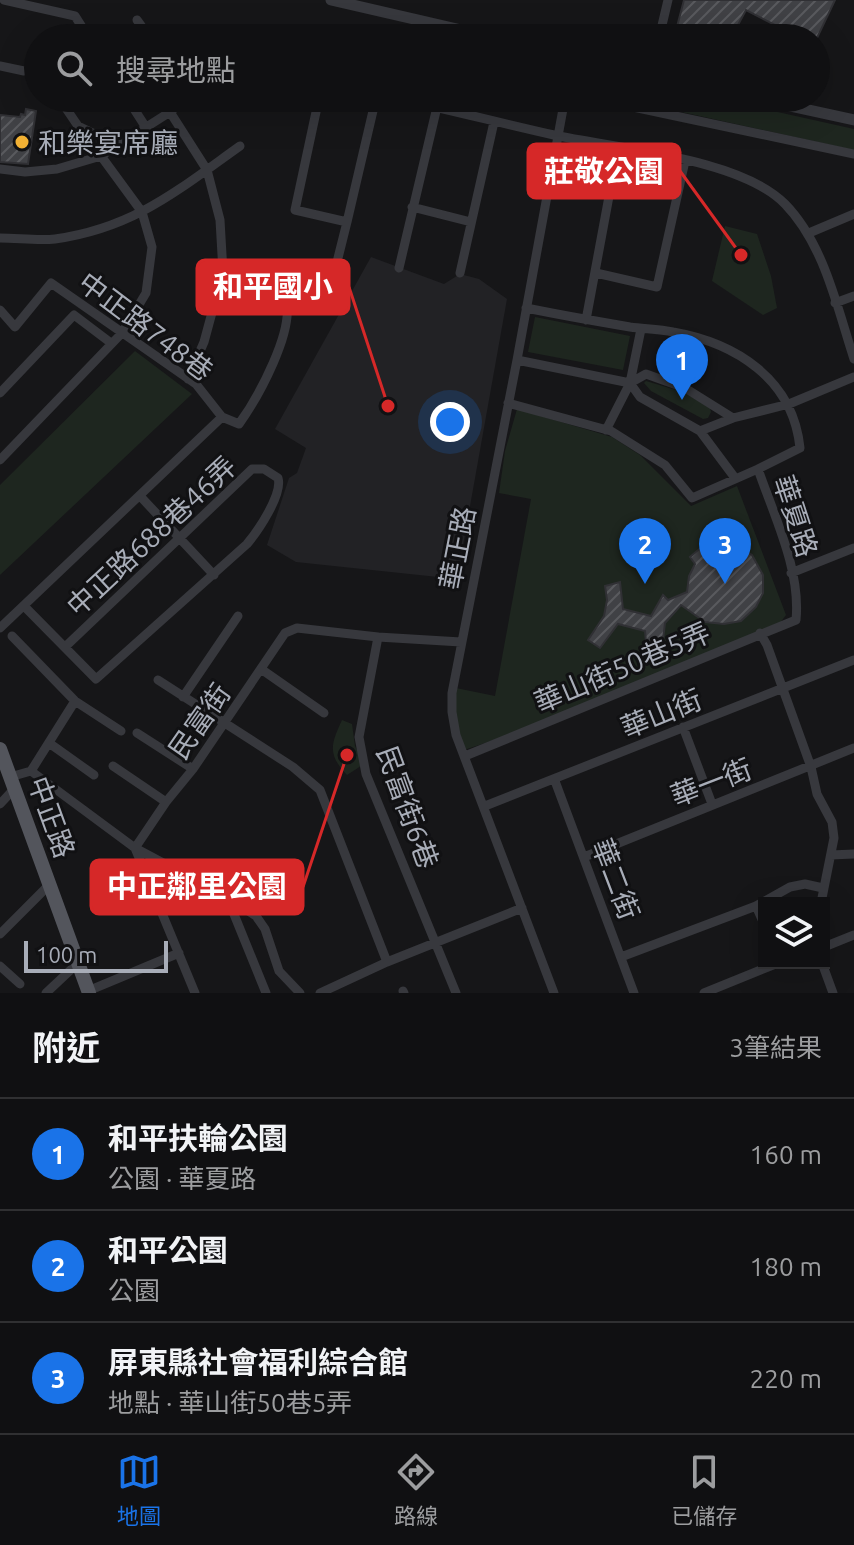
<!DOCTYPE html>
<html lang="zh-TW">
<meta charset="utf-8">
<style>
:root{--surface:#101012;--page:#1e1e20;--text:#f1f3f6;--muted:#9c9d9f;--line:#303032;--accent:#1a73e8}
body{margin:0;font-family:Ubuntu,"Noto Sans TC",sans-serif;background:var(--page);color:var(--text)}
.controls{position:absolute;right:24px;bottom:24px;display:grid;overflow:hidden;border-radius:0px;box-shadow:0 8px 32px #0002}
.controls button{width:72px;height:72px;display:grid;place-items:center;padding:0;border:0;border-bottom:2px solid var(--line);background:var(--surface);color:var(--text);font:40px sans-serif}
.scale{position:absolute;left:24px;bottom:20px;width:144px;box-sizing:border-box;padding-left:8px;border:4px solid #a8adb8;border-top:0;font-size:22px;line-height:28px;white-space:nowrap;color:#a8adb8;-webkit-text-stroke:6px #111113;paint-order:stroke}
.you{position:absolute;left:450px;top:422px;width:28px;height:28px;margin:-20px;border:6px solid #fff;border-radius:50%;background:#1a73e8;box-shadow:0 0 0 12px #1a73e833}
.badge{display:grid;place-items:center;width:52px;height:52px;border-radius:50%;background:var(--accent);color:#fff;font-size:26px;font-weight:700}
.pin{position:absolute;translate:-50% -66px;filter:drop-shadow(0 2px 4px #0008)}
.pin::after{content:'';position:absolute;top:42px;width:28px;height:24px;background:inherit;clip-path:polygon(0 0,100% 0,50% 100%)}
.list{margin:0;padding:0;list-style:none}
h2{display:flex;justify-content:space-between;align-items:center;height:104px;margin:0;padding:0 32px;font-size:34px}
h2 small{font-size:26px;font-weight:400;color:var(--muted)}
.list li{display:grid;grid-template-columns:52px 1fr auto;gap:24px;align-items:center;box-sizing:border-box;height:112px;padding:0 32px;border-top:2px solid var(--line)}
.list b{display:block;font-size:30px;white-space:nowrap}
.list p{margin:0;font-size:26px;white-space:nowrap;color:var(--muted)}
.list em{font-size:26px;font-style:normal;color:var(--muted)}
.icon{flex:none;width:44px;height:44px;fill:none;stroke:currentColor;stroke-width:2;stroke-linecap:round;stroke-linejoin:round}
.map{position:relative;flex:none;width:854px;height:993px;overflow:hidden}
.search{position:absolute;background:var(--surface);box-shadow:0 8px 32px #0002;left:24px;right:24px;top:24px;height:88px;display:flex;align-items:center;gap:20px;box-sizing:border-box;padding:0 28px;border-radius:44px;color:var(--muted);font-size:30px}
.sheet{height:440px;background:var(--surface)}
nav{display:flex;justify-content:space-around;align-items:center;box-sizing:border-box;height:112px;border-top:2px solid var(--line);background:var(--surface);font-size:22px;color:var(--muted)}
nav a{display:grid;justify-items:center;gap:4px}
nav .on{color:var(--accent)}
.map>svg:first-child{display:block}
.built{fill:#222225}
.green{fill:#1e261f}
.building{fill:url(#building-hatch);stroke:#303034;stroke-width:2}
.lines{fill:none;stroke-linecap:round;stroke-linejoin:round}
.minor{stroke:#37383d;stroke-width:9}
.tertiary{stroke:#37383d;stroke-width:11}
.primary{stroke:#53555c;stroke-width:14}
.poi-dot{fill:#f2b134;stroke:#111113;stroke-width:3}
.labels{text-anchor:middle;dominant-baseline:central;stroke-width:6;stroke-linejoin:round;paint-order:stroke}
.poi-label{font-size:28px;fill:#a8adb8;stroke:#111113;text-anchor:start}
.street-label{font-size:28px;fill:#a8adb8;stroke:#111113}
.leader{fill:none;stroke:#d62828;stroke-width:3}
.callout-dot{fill:#d62828;stroke:#111113;stroke-width:3}
.callout{fill:#d62828;stroke:#d62828;stroke-width:3}
.callout-label{font-size:30px;text-anchor:middle;font-weight:bold;fill:#fff}
</style>
<div class="map">
<svg width="854" height="993" viewBox="0 0 854 993">
<defs>
<pattern id="building-hatch" width="6" height="6" patternUnits="userSpaceOnUse" patternTransform="scale(2)"><rect width="6" height="6" fill="#404145"/><path d="M-1 1l2-2M0 6l6-6M5 7l2-2" fill="none" stroke="#595a5e"/></pattern>
</defs>
<rect width="100%" height="100%" fill="#161618"/>
<!-- built -->
<path class="built" d="M 371,257 L 444,284 L 460,274 L 479,279 L 507,299 L 457,579 L 296,562 L 267,545 L 289,478 L 297,473 L 306,448 L 275,429 Z"/>
<!-- green -->
<path class="green" d="M 618,98 L 715,98 L 854,129 L 854,150 Z
M 725,226 L 757,234 L 771,276 L 777,308 L 763,315 L 712,281 Z
M 535,317 L 630,336 L 623,370 L 528,352 Z
M 135,351 L 192,394 L 0,575 L 0,485 Z
M 646,381 L 683,392 L 710,408 L 711,412 L 708,418 L 703,419 L 651,391 L 644,383 Z
M 517,409 L 612,437 L 640,455 L 691,506 L 737,486 L 786,615 L 780,623 L 521,731 L 464,750 L 455,724 L 456,688 L 495,696 L 531,499 L 499,493 L 505,451 Z
M 342,720 L 352,724 L 355,746 L 364,764 L 347,775 C 327,754 331,744 342,720 Z"/>
<!-- building -->
<path class="building" d="M 684,0 L 835,0 L 817,38 L 800,38 L 746,10 L 731,38 L 674,38 Z
M 26,109 L 36,111 L 28,164 L 0,162 L 0,115 L 20,117 L 21,114 L 25,115 Z
M 709,541 L 735,545 L 752,555 L 763,575 L 763,593 L 756,607 L 741,621 L 724,624 L 705,622 L 681,605 L 665,623 L 663,640 L 666,655 L 648,664 L 645,631 L 618,624 L 600,648 L 588,640 L 604,616 L 607,600 L 605,586 L 620,582 L 623,609 L 651,616 L 663,595 L 668,600 L 687,592 L 689,576 L 695,564 L 690,557 Z"/>
<g class="lines">
<!-- minor -->
<path class="minor" d="M 4,0 L 75,16 L 89,38
M 137,20 L 150,38
M 659,38 L 668,0
M 0,66 L 24,71
M 59,98 L 78,126 L 120,146
M 127,98 L 145,126
M 319,98 L 295,210 L 347,222 L 376,98
M 394,98 C 447,109 500,123 554,135 C 618,149 740,158 785,204 C 824,244 837,307 854,359
M 591,98 L 854,154
M 170,112 L 207,170 L 220,220 L 223,272 L 204,342 L 188,379
M 0,169 L 25,172 L 57,169 L 101,156 L 170,112 L 187,98
M 412,207 L 471,222
M 809,233 L 854,214
M 0,238 C 18,238 38,241 55,239 C 134,228 178,190 240,146
M 399,268 L 437,107
M 460,273 L 494,122
M 596,273 L 657,287 L 685,161
M 334,274 L 347,222
M 835,303 L 854,296
M 526,308 C 560,315 595,321 630,327 C 644,329 659,329 673,332 C 736,343 793,379 800,448 L 758,469
M 0,310 L 15,327 L 51,283 L 196,384 L 222,417 L 239,424 C 257,399 297,328 285,298 L 237,275 L 223,272
M 586,320 L 618,148
M 517,360 L 630,383 L 640,397 L 700,431 L 735,478
M 630,383 L 646,374 L 685,388 L 733,418
M 0,393 L 74,315 L 111,343
M 606,430 L 630,383 L 641,329
M 700,431 L 733,418 L 789,404 L 854,377
M 0,460 L 122,333 L 146,293 L 152,247 L 142,212 L 101,156
M 140,496 L 214,575
M 791,573 L 854,548
M 24,606 L 96,679 L 247,544 C 258,531 283,494 278,478 L 264,469 L 252,469 L 65,647
M 0,628 L 222,417
M 760,633 L 767,645 L 811,767 L 817,794 L 832,822 L 834,838 L 821,903
M 12,636 L 75,701 L 121,731
M 378,637 L 359,737 L 366,774 L 456,993
M 261,669 L 324,713
M 158,680 L 293,767 L 320,790 L 387,962
M 183,697 L 238,616
M 683,727 L 712,804
M 137,733 L 193,769
M 49,743 L 94,775
M 465,756 L 796,620 C 801,570 774,516 758,469 L 692,498 L 665,465 L 611,431 L 508,403
M 113,766 L 166,802
M 31,771 L 75,701
M 10,777 L 31,771 L 135,848 L 227,897 L 256,916 L 265,929 L 279,971 L 300,993
M 555,781 L 634,993
M 0,804 L 14,789
M 485,806 L 854,660
M 135,848 L 166,802 L 193,769 L 285,633 L 297,628 L 378,637 L 461,642
M 135,848 L 195,993
M 831,855 L 854,854
M 584,857 L 854,748
M 227,897 L 266,993
M 756,906 L 764,924
M 0,934 L 49,885
M 824,947 L 854,935
M 621,957 L 756,906 L 790,887 L 805,884 L 823,888
M 822,963 L 833,993
M 0,966 L 20,984
M 88,991 L 179,953
M 403,991 L 404,993
M 46,993 L 78,963
M 320,993 L 387,962 L 522,908
M 554,993 L 456,735 L 452,712 L 452,693 L 517,360 L 565,98
M 704,993 L 778,963"/>
<!-- tertiary -->
<path class="tertiary" d="M 331,0 L 496,38
M 754,98 L 854,120"/>
<!-- primary -->
<path class="primary" d="M 0,749 L 89,993"/>
</g>
<!-- markers -->
<circle class="poi-dot" cx="22" cy="142" r="8"/>
<g class="labels">
<!-- poi labels -->
<g class="poi-label">
<text x="38" y="142">和樂宴席廳</text>
</g>
<!-- street labels -->
<g class="street-label">
<text transform="translate(146 326) rotate(37)">中正路748巷</text>
<text transform="translate(796 516) rotate(72)">華夏路</text>
<text transform="translate(151 536) rotate(-43)">中正路688巷46弄</text>
<text transform="translate(457 548) rotate(-79)">華正路</text>
<text transform="translate(622 667) rotate(-23)">華山街50巷5弄</text>
<text transform="translate(661 713) rotate(-22)">華山街</text>
<text transform="translate(199 721) rotate(-55)">民富街</text>
<text transform="translate(711 782) rotate(-21)">華一街</text>
<text transform="translate(408 807) rotate(70)">民富街6巷</text>
<text transform="translate(52 817) rotate(70)">中正路</text>
<text transform="translate(616 879) rotate(69)">華二街</text>
</g>
</g>
<!-- callouts -->
<path class="leader" d="M741 255L680 171M388 406L349 287M347 755L303 887"/>
<g class="callout-dot">
<circle cx="741" cy="255" r="8"/>
<circle cx="388" cy="406" r="8"/>
<circle cx="347" cy="755" r="8"/>
</g>
<g class="callout">
<rect x="528" y="144" width="152" height="54" rx="8"/>
<rect x="197" y="260" width="152" height="54" rx="8"/>
<rect x="91" y="860" width="212" height="54" rx="8"/>
</g>
<g class="callout-label">
<text x="604" y="182">莊敬公園</text>
<text x="273" y="297">和平國小</text>
<text x="197" y="897">中正鄰里公園</text>
</g>
</svg>
<div class="controls">
<button><svg class="icon" aria-label="layers" viewBox="0 0 24 24"><path d="M12 4l9 5-9 5-9-5zM3 14l9 5 9-5"/></svg></button>
</div>
<div class="scale">100 m</div>
<div class="you"></div>
<div class="pin badge" style="left:682px;top:400px">1</div>
<div class="pin badge" style="left:645px;top:584px">2</div>
<div class="pin badge" style="left:725px;top:584px">3</div>
<div class="search"><svg class="icon" aria-label="search" viewBox="0 0 24 24"><circle cx="10" cy="10" r="6"/><path d="M15 15l6 6"/></svg>搜尋地點</div>
</div>
<section class="sheet">
<h2>附近<small>3筆結果</small></h2>
<ul class="list">
<li><span class="badge">1</span><div><b>和平扶輪公園</b><p>公園 · 華夏路</p></div><em>160 m</em></li>
<li><span class="badge">2</span><div><b>和平公園</b><p>公園</p></div><em>180 m</em></li>
<li><span class="badge">3</span><div><b>屏東縣社會福利綜合館</b><p>地點 · 華山街50巷5弄</p></div><em>220 m</em></li>
</ul>
</section>
<nav>
<a class="on"><svg class="icon" aria-label="map" viewBox="0 0 24 24"><path d="M3 6l6-2 6 2 6-2v14l-6 2-6-2-6 2zM9 4v14M15 6v14"/></svg>地圖</a>
<a><svg class="icon" aria-label="directions" viewBox="0 0 24 24"><path d="M12 3l9 9-9 9-9-9zM9 14v-3h6M13 9l2 2-2 2"/></svg>路線</a>
<a><svg class="icon" aria-label="saved" viewBox="0 0 24 24"><path d="M7 4h10v16l-5-4-5 4z"/></svg>已儲存</a>
</nav>
